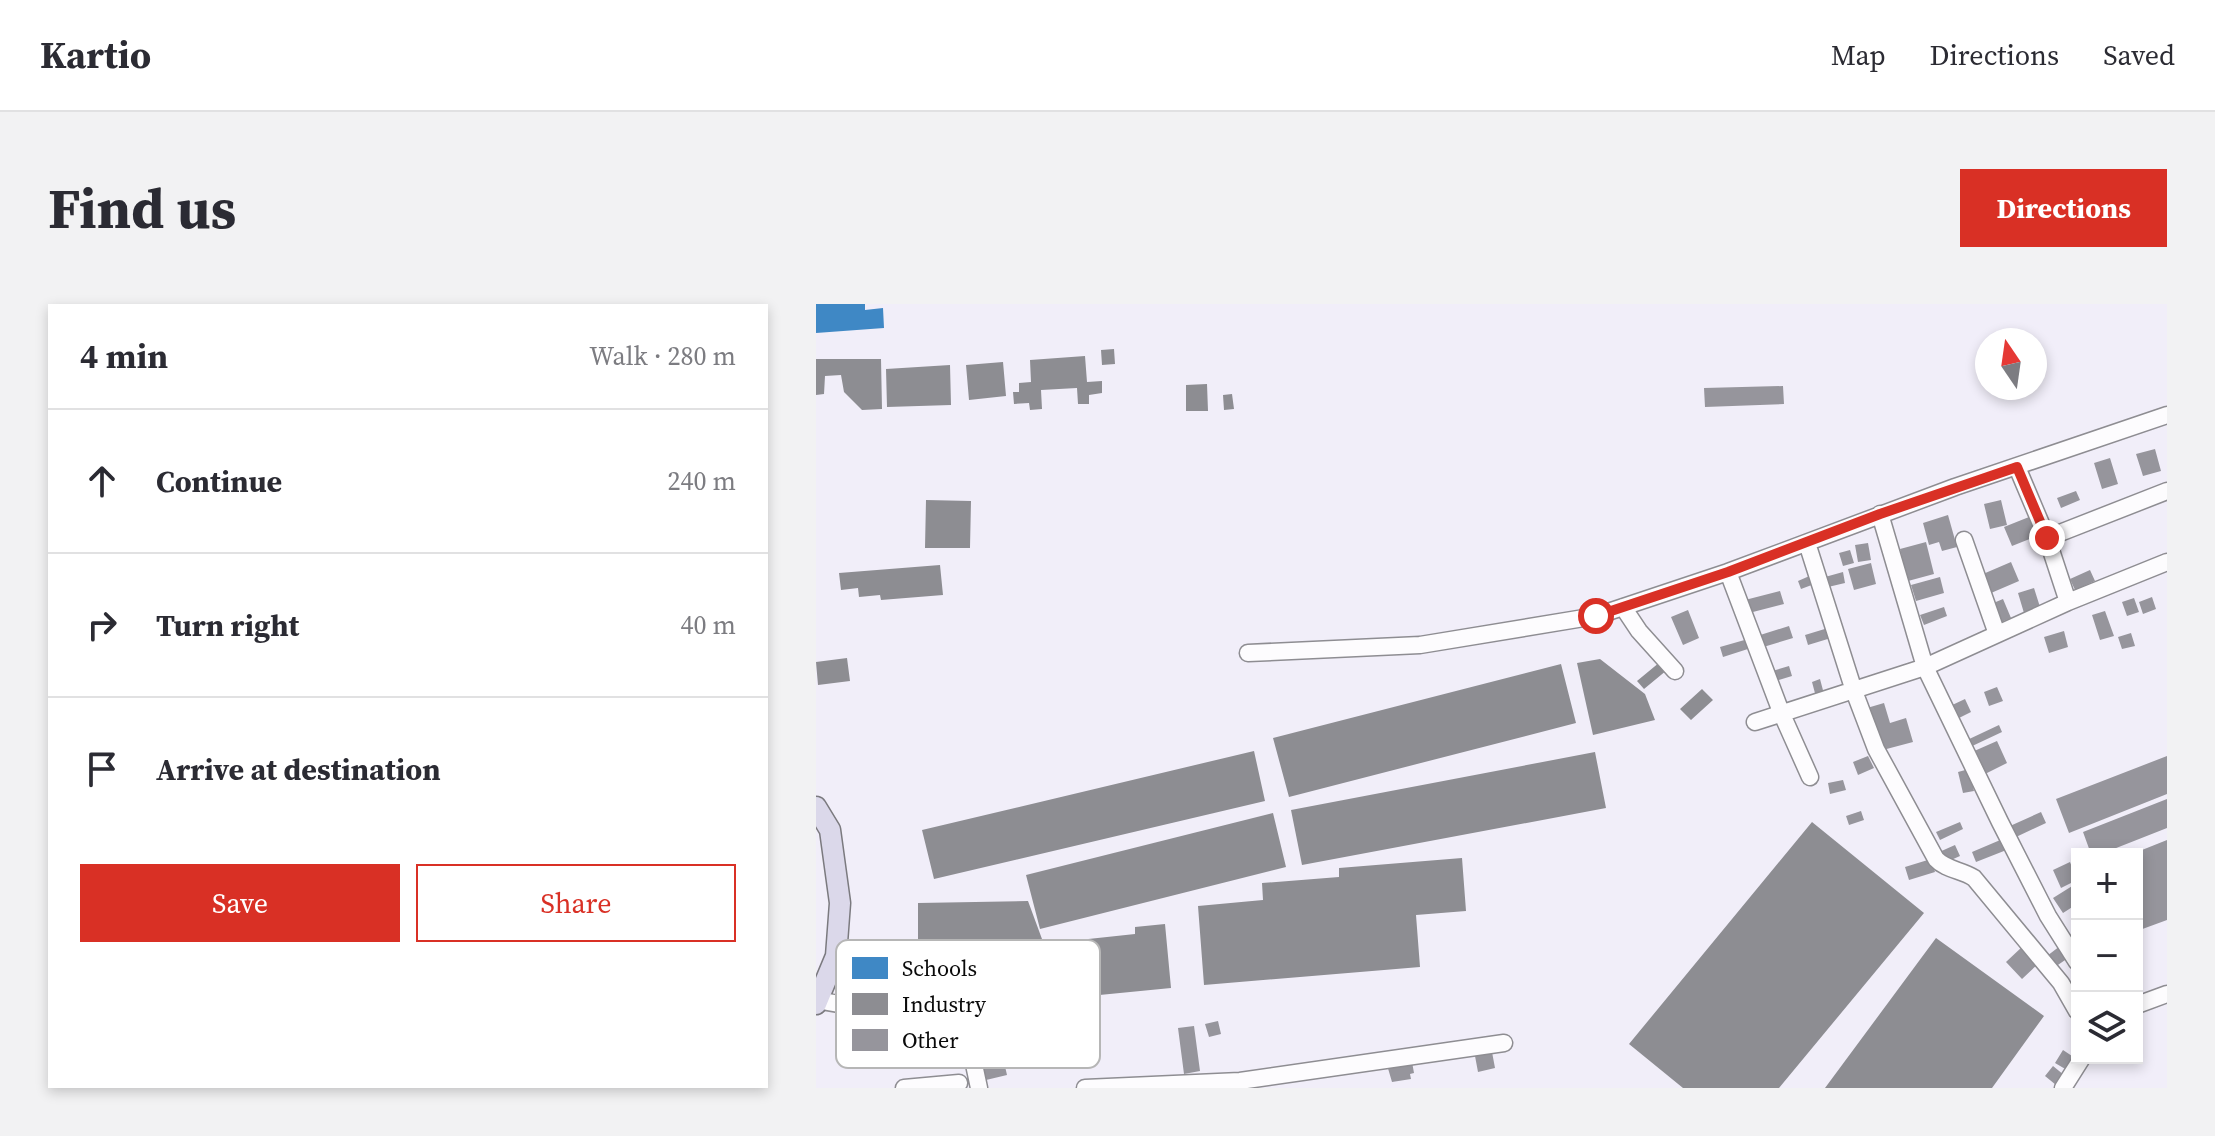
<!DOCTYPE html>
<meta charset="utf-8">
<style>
:root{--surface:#fff;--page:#f2f2f3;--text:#2b2b33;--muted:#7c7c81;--line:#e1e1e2;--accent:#d93025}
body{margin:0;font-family:"Source Serif 4",serif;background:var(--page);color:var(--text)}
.controls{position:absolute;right:24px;bottom:24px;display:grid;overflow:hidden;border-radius:0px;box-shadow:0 4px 12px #0003}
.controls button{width:72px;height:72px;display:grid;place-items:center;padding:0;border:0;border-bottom:2px solid var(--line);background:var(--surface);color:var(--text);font:40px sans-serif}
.compass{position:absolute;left:1159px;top:24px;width:72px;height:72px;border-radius:50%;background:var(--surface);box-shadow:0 4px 12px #0003;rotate:347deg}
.stop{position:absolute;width:24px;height:24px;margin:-18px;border:6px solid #d93025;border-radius:50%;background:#fff}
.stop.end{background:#d93025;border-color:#fff;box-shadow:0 2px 8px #0008}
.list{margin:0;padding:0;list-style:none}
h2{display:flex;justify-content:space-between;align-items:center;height:104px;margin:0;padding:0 32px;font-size:34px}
h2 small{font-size:26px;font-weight:400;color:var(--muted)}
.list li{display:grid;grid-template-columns:52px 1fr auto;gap:24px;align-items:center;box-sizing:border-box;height:144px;padding:0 32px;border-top:2px solid var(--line)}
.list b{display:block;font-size:30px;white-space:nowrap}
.list em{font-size:26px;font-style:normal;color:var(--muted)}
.actions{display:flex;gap:16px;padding:24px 32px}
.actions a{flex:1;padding:18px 0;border:2px solid var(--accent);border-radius:0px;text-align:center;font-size:28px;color:var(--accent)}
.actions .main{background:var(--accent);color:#fff}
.icon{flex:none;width:44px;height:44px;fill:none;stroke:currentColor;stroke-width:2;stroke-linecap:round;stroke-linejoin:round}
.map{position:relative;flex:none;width:1351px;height:784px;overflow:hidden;border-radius:0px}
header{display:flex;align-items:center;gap:48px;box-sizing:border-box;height:112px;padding:0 40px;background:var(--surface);border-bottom:2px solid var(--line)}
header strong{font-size:38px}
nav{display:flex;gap:44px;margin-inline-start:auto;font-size:28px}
.intro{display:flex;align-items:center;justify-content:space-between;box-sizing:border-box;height:192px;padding:0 48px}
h1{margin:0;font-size:56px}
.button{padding:20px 36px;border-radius:0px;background:var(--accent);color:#fff;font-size:28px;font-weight:700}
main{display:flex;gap:48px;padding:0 48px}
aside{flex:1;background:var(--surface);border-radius:0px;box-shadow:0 4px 12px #0003}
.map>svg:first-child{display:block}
.schools{fill:#3f88c5}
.industry{fill:#8d8d92}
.building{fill:#96959c}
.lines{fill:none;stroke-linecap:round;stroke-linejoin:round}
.minor-casing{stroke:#8e8d92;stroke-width:19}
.major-casing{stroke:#7b7a7f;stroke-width:23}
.minor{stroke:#fdfcfe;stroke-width:16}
.major{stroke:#dbd8ea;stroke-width:20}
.route{stroke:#d93025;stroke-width:10}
.key{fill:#fff;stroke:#b6b6b6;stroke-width:2}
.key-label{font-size:22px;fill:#0a0a0a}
</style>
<header>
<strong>Kartio</strong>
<nav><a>Map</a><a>Directions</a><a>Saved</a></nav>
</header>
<div class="intro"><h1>Find us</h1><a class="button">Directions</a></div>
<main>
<aside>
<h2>4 min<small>Walk · 280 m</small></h2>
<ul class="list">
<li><svg class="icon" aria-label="ahead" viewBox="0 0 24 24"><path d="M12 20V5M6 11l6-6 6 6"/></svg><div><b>Continue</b></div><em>240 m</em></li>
<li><svg class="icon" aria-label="right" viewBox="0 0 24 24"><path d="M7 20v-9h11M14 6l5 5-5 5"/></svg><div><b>Turn right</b></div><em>40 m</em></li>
<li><svg class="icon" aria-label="arrive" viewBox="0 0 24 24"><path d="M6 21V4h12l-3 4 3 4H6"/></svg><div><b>Arrive at destination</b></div></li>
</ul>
<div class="actions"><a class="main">Save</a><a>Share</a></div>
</aside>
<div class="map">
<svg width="1351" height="784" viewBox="0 0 1351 784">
<rect width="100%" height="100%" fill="#f1eef9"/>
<!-- schools -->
<path class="schools" d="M 0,0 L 49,0 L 49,6 L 67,4 L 68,24 L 0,29 Z"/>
<!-- industry -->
<path class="industry" d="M 298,45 L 299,60 L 286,61 L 285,46 Z
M 269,52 L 271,78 L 286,77 L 286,89 L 273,91 L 273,100 L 262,100 L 261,84 L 225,86 L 226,105 L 214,106 L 213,99 L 198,100 L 197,88 L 203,88 L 203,79 L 215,78 L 214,56 Z
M 0,55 L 65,55 L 66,105 L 46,106 L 28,88 L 25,71 L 9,72 L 8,90 L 0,91 Z
M 187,58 L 190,92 L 153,96 L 150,61 Z
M 134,61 L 135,101 L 71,103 L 70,65 Z
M 391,80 L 392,107 L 370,107 L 370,81 Z
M 416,90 L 418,105 L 408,106 L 407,91 Z
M 110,196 L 155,197 L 154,244 L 109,244 Z
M 124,261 L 127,291 L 65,296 L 64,291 L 43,293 L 42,284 L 25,286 L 23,269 Z
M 31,354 L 34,377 L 2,381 L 0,358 Z
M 784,355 L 829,390 L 839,416 L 777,431 L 761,359 Z
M 844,358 L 851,366 L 828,385 L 821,377 Z
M 745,360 L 760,419 L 473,493 L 457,434 Z
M 886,385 L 897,396 L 875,416 L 864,405 Z
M 438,447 L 449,497 L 118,575 L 106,526 Z
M 779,448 L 790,504 L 486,561 L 475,506 Z
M 457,509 L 470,563 L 224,625 L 210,571 Z
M 996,518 L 1108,609 L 963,784 L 867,784 L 813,740 Z
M 646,554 L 650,607 L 600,611 L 604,663 L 388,681 L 382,602 L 447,596 L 446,579 L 523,573 L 523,564 Z
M 212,597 L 226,635 L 102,640 L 102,599 Z
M 349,620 L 355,684 L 212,698 L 207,654 L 264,648 L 263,636 L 319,630 L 319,623 Z
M 1120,634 L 1228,712 L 1176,784 L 1009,784 Z"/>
<!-- building -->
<path class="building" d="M 967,82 L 968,100 L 889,103 L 888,84 Z
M 1339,145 L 1345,167 L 1327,172 L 1320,150 Z
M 1294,154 L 1302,180 L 1286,185 L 1278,159 Z
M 1260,187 L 1264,196 L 1245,204 L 1241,194 Z
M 1185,196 L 1191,221 L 1174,225 L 1168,200 Z
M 1132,211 L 1141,243 L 1126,247 L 1123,238 L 1113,241 L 1107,219 Z
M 1213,213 L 1221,232 L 1196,242 L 1188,223 Z
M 1110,238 L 1118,270 L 1092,277 L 1084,245 Z
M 1052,239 L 1055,256 L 1042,258 L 1039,241 Z
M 1034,246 L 1038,259 L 1027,262 L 1023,249 Z
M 1195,258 L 1203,277 L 1175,289 L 1167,270 Z
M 1055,259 L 1060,280 L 1038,286 L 1032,265 Z
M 1274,266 L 1279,277 L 1259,286 L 1254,275 Z
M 1027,268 L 1029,279 L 1012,283 L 1009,273 Z
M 998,270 L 1001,279 L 985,285 L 982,277 Z
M 1124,273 L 1128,289 L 1100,297 L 1095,281 Z
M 1218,284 L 1224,303 L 1208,309 L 1202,289 Z
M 964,287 L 968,300 L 933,309 L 929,296 Z
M 1336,293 L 1340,305 L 1327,310 L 1323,298 Z
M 1318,294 L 1323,308 L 1311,312 L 1306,298 Z
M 1187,295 L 1195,314 L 1183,319 L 1175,300 Z
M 1128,303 L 1131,312 L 1108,321 L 1104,311 Z
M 872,306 L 883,334 L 867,341 L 855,313 Z
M 1289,307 L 1298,332 L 1284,336 L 1276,311 Z
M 973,322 L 977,334 L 944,344 L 941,332 Z
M 1012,324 L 1015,334 L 992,341 L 989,331 Z
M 1248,327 L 1252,343 L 1233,349 L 1228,333 Z
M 1315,329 L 1319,342 L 1306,345 L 1302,333 Z
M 932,335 L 935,344 L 907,353 L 904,343 Z
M 973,362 L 976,372 L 956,378 L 953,368 Z
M 1004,375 L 1008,390 L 1000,393 L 996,378 Z
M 1181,383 L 1187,397 L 1173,402 L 1168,388 Z
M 1149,395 L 1155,408 L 1139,416 L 1132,403 Z
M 1068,399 L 1074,419 L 1090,414 L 1097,438 L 1063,447 L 1051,404 Z
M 1183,421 L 1186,428 L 1152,444 L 1149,437 Z
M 1181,437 L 1191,459 L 1167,471 L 1156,448 Z
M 1052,452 L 1058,464 L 1042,471 L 1037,458 Z
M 1351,452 L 1351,490 L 1253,529 L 1240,495 Z
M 1153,465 L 1158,487 L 1147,489 L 1142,468 Z
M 1027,476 L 1030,486 L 1014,490 L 1012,479 Z
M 1351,495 L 1351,524 L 1285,550 L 1275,550 L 1267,528 Z
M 1045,507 L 1048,516 L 1033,521 L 1030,512 Z
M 1225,508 L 1230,519 L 1200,533 L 1194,522 Z
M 1144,518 L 1147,525 L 1124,536 L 1120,528 Z
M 1189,534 L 1193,545 L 1160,558 L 1156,548 Z
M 1351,536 L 1351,616 L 1321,627 L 1321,548 Z
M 1139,541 L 1144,552 L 1126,560 L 1121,549 Z
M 1115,555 L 1119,568 L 1093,576 L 1089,563 Z
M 1254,558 L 1261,576 L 1245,584 L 1237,566 Z
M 1261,579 L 1261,600 L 1247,609 L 1237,594 Z
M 1207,642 L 1223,659 L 1206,675 L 1190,658 Z
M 1244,642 L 1252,654 L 1239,663 L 1231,652 Z
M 402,717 L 405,730 L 393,733 L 389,720 Z
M 378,722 L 384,767 L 368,770 L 362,724 Z
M 1247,746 L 1259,754 L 1251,766 L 1239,759 Z
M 676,748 L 679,764 L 662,768 L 659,752 Z
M 188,758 L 191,771 L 170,776 L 167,763 Z
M 596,758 L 598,769 L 594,770 L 595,775 L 576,778 L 571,761 Z
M 1237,762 L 1248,771 L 1240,781 L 1229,772 Z"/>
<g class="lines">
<defs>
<path id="minor" d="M 1201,163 L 1231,234 L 1252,298
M 1064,210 L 1109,363 L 1184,518 L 1232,612 L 1261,658
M 1231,234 L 1351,187
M 1148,236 L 1181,330
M 991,239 L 1038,387 L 1060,445 L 1120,555 C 1130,566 1146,566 1158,574 L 1245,679 L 1261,707
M 912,268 L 965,408 L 994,473
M 807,303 L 823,327 L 859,367
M 432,349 L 604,341 L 780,312 L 912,268 L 1139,183 L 1351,111
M 939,418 L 1109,363 L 1252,298 L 1351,258
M 0,696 L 143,721 L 152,732 L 163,784
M 1321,701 L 1351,690
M 88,784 L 143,779
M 269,784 L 424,777 L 688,739
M 1247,784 L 1266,754"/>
<path id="major" d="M 0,503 L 14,526 L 24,599 L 20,652 L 0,700"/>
</defs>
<!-- minor casing -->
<use href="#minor" class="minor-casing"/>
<!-- major casing -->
<use href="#major" class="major-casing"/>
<!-- minor -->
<use href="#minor" class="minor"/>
<!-- major -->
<use href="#major" class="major"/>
</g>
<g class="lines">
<!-- route -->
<path class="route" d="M 780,312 L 912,268 L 1064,210 L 1201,163 L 1231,234"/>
</g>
<!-- legend -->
<rect x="20" y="636" width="264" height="128" rx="12" class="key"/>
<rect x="36" y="653" width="36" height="22" fill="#3f88c5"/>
<rect x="36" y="689" width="36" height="22" fill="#8d8d92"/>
<rect x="36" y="725" width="36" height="22" fill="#96959c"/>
<g class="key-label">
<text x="86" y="672">Schools</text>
<text x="86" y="708">Industry</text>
<text x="86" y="744">Other</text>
</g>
</svg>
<div class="controls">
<button>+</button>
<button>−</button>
<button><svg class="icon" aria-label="layers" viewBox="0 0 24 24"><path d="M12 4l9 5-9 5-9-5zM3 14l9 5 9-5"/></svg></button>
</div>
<svg class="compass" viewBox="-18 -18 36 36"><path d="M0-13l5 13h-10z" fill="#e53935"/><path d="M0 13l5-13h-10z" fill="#7c7c81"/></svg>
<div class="stop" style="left:780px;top:312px"></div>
<div class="stop end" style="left:1231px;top:234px"></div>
</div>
</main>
